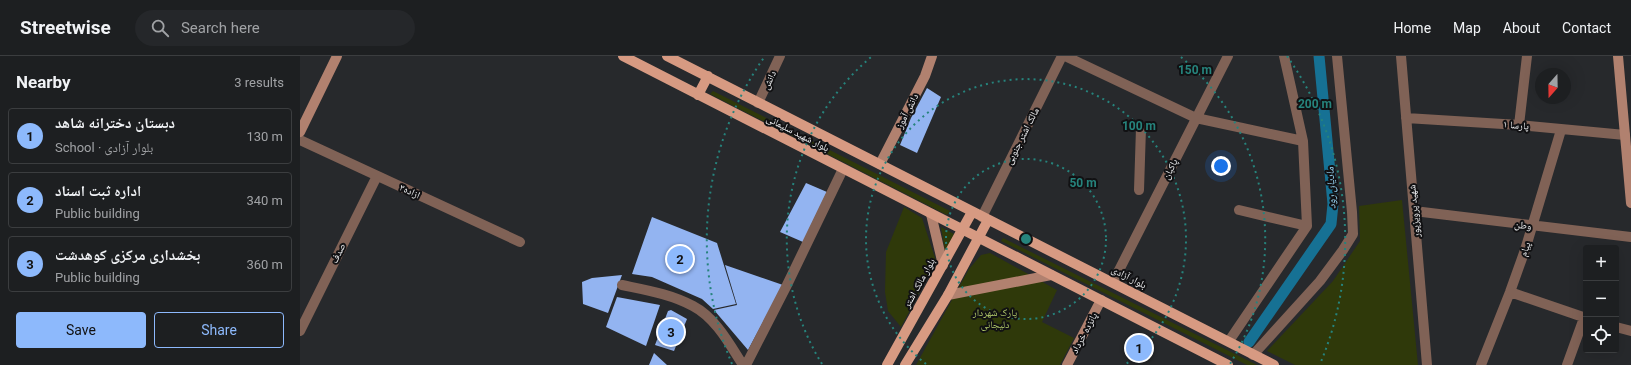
<!DOCTYPE html>
<meta charset="utf-8">
<style>
:root{--surface:#1d1f21;--page:#25272a;--text:#f1f3f6;--muted:#a0a2a5;--line:#3b3d3f;--accent:#8db9fc}
body{margin:0;font-family:Roboto,"Noto Naskh Arabic",sans-serif;background:var(--page);color:var(--text)}
.controls{position:absolute;right:12px;bottom:12px;display:grid;overflow:hidden;border-radius:4px;box-shadow:0 4px 16px #0002}
.controls button{width:36px;height:36px;display:grid;place-items:center;padding:0;border:0;border-bottom:1px solid var(--line);background:var(--surface);color:var(--text);font:20px sans-serif}
.compass{position:absolute;left:1235px;top:12px;width:36px;height:36px;border-radius:50%;background:var(--surface);box-shadow:0 4px 16px #0002;rotate:200deg}
.you{position:absolute;left:921px;top:110px;width:14px;height:14px;margin:-10px;border:3px solid #fff;border-radius:50%;background:#1a73e8;box-shadow:0 0 0 6px #1a73e833}
.badge{display:grid;place-items:center;width:26px;height:26px;border-radius:50%;background:var(--accent);color:#111;font-size:13px;font-weight:700}
.pin{position:absolute;translate:-50% -50%;border:2px solid #fff;box-shadow:0 1px 4px #0006}
.list{margin:0;padding:0;list-style:none}
h2{display:flex;justify-content:space-between;align-items:center;height:52px;margin:0;padding:0 16px;font-size:17px}
h2 small{font-size:13px;font-weight:400;color:var(--muted)}
.list li{display:grid;grid-template-columns:26px 1fr auto;gap:12px;align-items:center;box-sizing:border-box;height:56px;margin:0 8px 8px;padding:0 8px;border:1px solid var(--line);border-radius:4px}
.list b{display:block;font-size:15px;white-space:nowrap}
.list p{margin:0;font-size:13px;white-space:nowrap;color:var(--muted)}
.list em{font-size:13px;font-style:normal;color:var(--muted)}
.actions{display:flex;gap:8px;padding:12px 16px}
.actions a{flex:1;padding:9px 0;border:1px solid var(--accent);border-radius:4px;text-align:center;font-size:14px;color:var(--accent)}
.actions .main{background:var(--accent);color:#111}
.icon{flex:none;width:22px;height:22px;fill:none;stroke:currentColor;stroke-width:2;stroke-linecap:round;stroke-linejoin:round}
.map{position:relative;flex:none;width:1331px;height:309px;overflow:hidden}
header{display:flex;align-items:center;gap:24px;box-sizing:border-box;height:56px;padding:0 20px;background:var(--surface);border-bottom:1px solid var(--line)}
header strong{font-size:19px}
nav{display:flex;gap:22px;margin-inline-start:auto;font-size:14px}
.search{width:280px;height:36px;background:var(--page);display:flex;align-items:center;gap:10px;box-sizing:border-box;padding:0 14px;border-radius:22px;color:var(--muted);font-size:15px}
main{display:flex}
aside{flex:1;background:var(--surface)}
.map>svg:first-child{display:block}
.green{fill:#2f390a}
.lines{fill:none;stroke-linecap:round;stroke-linejoin:round}
.canal{stroke:#167194;stroke-width:11}
.building{fill:#93b4f1}
.street{stroke:#806256;stroke-width:10}
.secondary{stroke:#b1816f;stroke-width:10}
.primary{stroke:#d79a82;stroke-width:10}
.ring{fill:none;stroke:#26837c;stroke-width:2;stroke-dasharray:2 4}
.labels{text-anchor:middle;dominant-baseline:central;stroke-width:4;stroke-linejoin:round;paint-order:stroke}
.street-label{font-size:10px;fill:#f3f4f6;stroke:#111113}
.park-label{font-size:10px;fill:#b3cb6a;stroke:#111113}
.water-label{font-size:11px;font-style:italic;fill:#97d4f3;stroke:#111113}
.centre{fill:#26837c;stroke:#111113;stroke-width:2}
.ring-label{font-size:12px;text-anchor:middle;font-weight:bold;fill:#26837c;stroke:#111113;stroke-width:4;stroke-linejoin:round;paint-order:stroke}
</style>
<header>
<strong>Streetwise</strong>
<div class="search"><svg class="icon" aria-label="search" viewBox="0 0 24 24"><circle cx="10" cy="10" r="6"/><path d="M15 15l6 6"/></svg>Search here</div>
<nav><a>Home</a><a>Map</a><a>About</a><a>Contact</a></nav>
</header>
<main>
<aside>
<h2>Nearby<small>3 results</small></h2>
<ul class="list">
<li><span class="badge">1</span><div><b>دبستان دخترانه شاهد</b><p>School · بلوار آزادی</p></div><em>130 m</em></li>
<li><span class="badge">2</span><div><b>اداره ثبت اسناد</b><p>Public building</p></div><em>340 m</em></li>
<li><span class="badge">3</span><div><b>بخشداری مرکزی کوهدشت</b><p>Public building</p></div><em>360 m</em></li>
</ul>
<div class="actions"><a class="main">Save</a><a>Share</a></div>
</aside>
<div class="map">
<svg width="1331" height="309" viewBox="0 0 1331 309">
<rect width="100%" height="100%" fill="#27292c"/>
<!-- green -->
<path class="green" d="M 413,35 L 650,155 L 647,159 L 410,38 Z
M 1102,144 L 1118,309 L 995,309 L 967,295 L 1033,225 L 1060,185 L 1059,150 Z
M 604,151 L 622,162 L 636,205 L 601,271 L 588,255 L 585,236 L 586,196 Z
M 641,171 L 654,178 L 645,195 Z
M 703,182 L 957,309 L 947,309 L 701,185 Z
M 690,197 L 757,234 L 742,266 L 774,282 L 760,309 L 616,309 L 669,213 L 681,199 Z"/>
<g class="lines">
<!-- canal -->
<path class="canal" d="M 949,286 L 1031,168 L 1033,148 L 1019,0"/>
</g>
<!-- building -->
<path class="building" d="M 627,32 L 641,41 L 617,97 L 600,89 L 611,62 Z
M 506,127 L 527,136 L 503,186 L 480,176 Z
M 352,161 L 417,187 L 436,248 L 413,253 L 402,243 L 352,221 L 332,218 Z
M 425,209 L 483,229 L 448,294 L 414,254 L 437,249 Z
M 322,219 L 308,257 L 283,248 L 282,226 L 292,222 Z
M 317,241 L 360,249 L 346,290 L 306,271 Z
M 371,254 L 387,263 L 374,295 L 355,289 L 368,255 Z
M 354,297 L 367,309 L 349,309 Z"/>
<g class="lines">
<!-- street -->
<path class="street" d="M 765,0 L 896,62 L 1003,85
M 1101,0 L 1127,309
M 458,47 L 480,0
M 1106,62 L 1219,69 L 1325,79
M 1219,69 L 1227,0
M 0,84 L 220,186
M 839,134 L 841,72
M 939,154 L 1007,170
M 1114,155 L 1331,181
M 682,161 L 762,0
M 813,226 L 928,0
M 322,229 C 346,234 371,238 393,250 C 416,262 430,289 443,309
M 1210,236 L 1286,262
M 1316,271 L 1331,275
M 0,275 L 77,120
M 929,285 L 1007,170 L 1003,85 L 984,0
M 953,299 L 1020,225 L 1043,194 L 1053,178 L 1052,156 L 1037,0
M 446,309 L 486,231 L 543,113
M 1181,309 L 1210,236 L 1225,194 L 1261,74
M 1267,309 L 1284,262"/>
<!-- secondary -->
<path class="secondary" d="M 1318,0 L 1331,147
M 0,76 L 37,0
M 580,108 L 625,20 L 632,0
M 631,158 L 643,209
M 648,239 L 751,219
M 767,309 L 801,244"/>
<!-- primary -->
<path class="primary" d="M 323,0 L 928,309
M 367,0 L 974,309
M 398,39 L 408,20
M 587,309 L 672,156
M 605,309 L 648,239 L 688,164"/>
</g>
<!-- distance rings -->
<g class="ring">
<circle cx="726" cy="183" r="80"/>
<path d="M626 308A160 160 0 1 1 826 308"/>
<path d="M522 308A239 239 0 0 1 571 1M881 1A239 239 0 0 1 930 308"/>
<path d="M432 308A319 319 0 0 1 465 0M987 0A319 319 0 0 1 1020 308"/>
</g>
<g class="labels">
<!-- street labels -->
<g class="street-label">
<text transform="translate(469 24) rotate(-64)">دانش</text>
<text transform="translate(607 55) rotate(-63)">دانش آموز</text>
<text transform="translate(1216 69) rotate(5)">پارسا ۱</text>
<text transform="translate(498 77) rotate(27)">بلوار شهید سلیمانی</text>
<text transform="translate(722 80) rotate(-63)">مالک اشتر جنوبی</text>
<text transform="translate(870 113) rotate(-63)">پاکبان</text>
<text transform="translate(110 135) rotate(25)">ازاده۳</text>
<text transform="translate(1114 155) rotate(-95)">شهید پرویزپور</text>
<text transform="translate(1223 169) rotate(7)">وطن</text>
<text transform="translate(1225 193) rotate(-72)">پیام</text>
<text transform="translate(38 197) rotate(-64)">صدف</text>
<text transform="translate(829 221) rotate(27)">بلوار آزادی</text>
<text transform="translate(619 227) rotate(-61)">بلوار مالک اشتر</text>
<text transform="translate(784 277) rotate(-62)">پانزده خرداد</text>
</g>
<!-- park labels -->
<g class="park-label">
<text x="695" y="256">پارک شهردار<tspan x="695" dy="12">دلیجانی</tspan></text>
</g>
<!-- water labels -->
<g class="water-label">
<text transform="translate(1031 132) rotate(-93)">مادیان رود</text>
</g>
</g>
<circle cx="726" cy="183" r="6" class="centre"/>
<g class="ring-label">
<text x="895" y="18">150 m</text>
<text x="1015" y="52">200 m</text>
<text x="839" y="74">100 m</text>
<text x="783" y="131">50 m</text>
</g>
</svg>
<div class="controls">
<button>+</button>
<button>−</button>
<button><svg class="icon" aria-label="locate" viewBox="0 0 24 24"><circle cx="12" cy="12" r="6"/><path d="M12 2v4M12 18v4M2 12h4M18 12h4"/></svg></button>
</div>
<svg class="compass" viewBox="-18 -18 36 36"><path d="M0-13l5 13h-10z" fill="#e53935"/><path d="M0 13l5-13h-10z" fill="#a0a2a5"/></svg>
<div class="you"></div>
<div class="pin badge" style="left:839px;top:292px">1</div>
<div class="pin badge" style="left:380px;top:203px">2</div>
<div class="pin badge" style="left:371px;top:276px">3</div>
</div>
</main>
